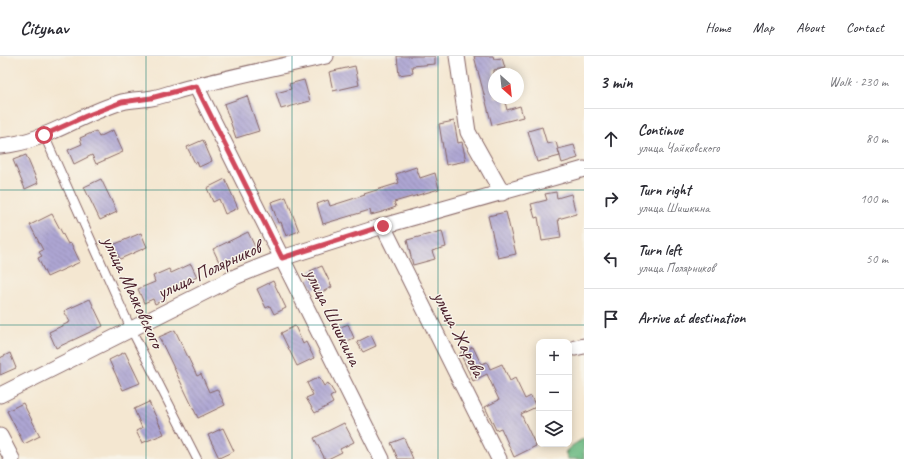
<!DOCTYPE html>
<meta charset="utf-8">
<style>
:root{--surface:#fff;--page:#f2f2f3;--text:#2b2b33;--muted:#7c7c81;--line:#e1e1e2}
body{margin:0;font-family:Caveat,sans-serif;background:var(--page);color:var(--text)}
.controls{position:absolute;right:12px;bottom:12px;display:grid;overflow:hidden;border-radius:8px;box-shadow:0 2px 10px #0003}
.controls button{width:36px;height:36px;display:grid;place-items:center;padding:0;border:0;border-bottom:1px solid var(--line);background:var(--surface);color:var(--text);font:20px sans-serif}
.compass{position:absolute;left:488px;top:12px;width:36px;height:36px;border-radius:50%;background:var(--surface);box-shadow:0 2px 10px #0003;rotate:153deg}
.stop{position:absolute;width:12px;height:12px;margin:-9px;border:3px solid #d1495b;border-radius:50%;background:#fff}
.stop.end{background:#d1495b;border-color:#fff;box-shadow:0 1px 4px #0008}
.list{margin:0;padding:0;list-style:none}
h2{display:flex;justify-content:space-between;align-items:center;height:52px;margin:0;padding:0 16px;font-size:17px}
h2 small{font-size:13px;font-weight:400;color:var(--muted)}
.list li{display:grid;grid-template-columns:26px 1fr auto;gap:12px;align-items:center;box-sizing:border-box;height:60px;padding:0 16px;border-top:1px solid var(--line)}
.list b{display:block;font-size:15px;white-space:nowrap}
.list p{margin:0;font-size:13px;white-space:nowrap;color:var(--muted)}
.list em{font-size:13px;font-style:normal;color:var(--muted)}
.icon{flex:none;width:22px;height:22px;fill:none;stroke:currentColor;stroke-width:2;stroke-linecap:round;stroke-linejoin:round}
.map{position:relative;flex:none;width:584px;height:403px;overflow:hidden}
header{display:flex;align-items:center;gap:24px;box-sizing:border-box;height:56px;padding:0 20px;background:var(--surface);border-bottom:1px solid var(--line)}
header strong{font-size:19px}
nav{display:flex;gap:22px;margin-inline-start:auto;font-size:14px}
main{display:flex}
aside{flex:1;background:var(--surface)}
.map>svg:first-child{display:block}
.forest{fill:url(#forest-firs);stroke:#5c6e58}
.building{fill:url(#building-back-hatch)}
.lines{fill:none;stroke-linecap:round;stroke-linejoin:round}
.service-casing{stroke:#866565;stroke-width:10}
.minor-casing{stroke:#866565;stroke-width:17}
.service{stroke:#fff;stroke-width:8}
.minor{stroke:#fff;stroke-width:15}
.route{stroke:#d1495b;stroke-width:5}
.grid{fill:none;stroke:#0f766e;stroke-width:1;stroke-opacity:0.55}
.labels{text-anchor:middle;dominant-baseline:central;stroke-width:3;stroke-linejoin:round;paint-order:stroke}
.street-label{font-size:19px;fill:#4a1f2b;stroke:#f7f3e8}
</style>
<header>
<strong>Citynav</strong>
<nav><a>Home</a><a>Map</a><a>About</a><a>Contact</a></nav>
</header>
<main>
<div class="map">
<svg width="584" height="403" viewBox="0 0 584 403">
<defs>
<pattern id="forest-firs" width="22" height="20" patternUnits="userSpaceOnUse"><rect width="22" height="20" fill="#6fbc86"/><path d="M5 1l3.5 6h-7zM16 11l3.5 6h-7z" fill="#5d986e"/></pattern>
<pattern id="building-back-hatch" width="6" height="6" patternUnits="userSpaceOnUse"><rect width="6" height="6" fill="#ada6d3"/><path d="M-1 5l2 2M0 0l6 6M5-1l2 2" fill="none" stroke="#8f87ab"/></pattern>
</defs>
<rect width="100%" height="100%" fill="#f7f3e8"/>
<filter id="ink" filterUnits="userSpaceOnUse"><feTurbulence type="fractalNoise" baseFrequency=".025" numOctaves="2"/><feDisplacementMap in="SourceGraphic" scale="8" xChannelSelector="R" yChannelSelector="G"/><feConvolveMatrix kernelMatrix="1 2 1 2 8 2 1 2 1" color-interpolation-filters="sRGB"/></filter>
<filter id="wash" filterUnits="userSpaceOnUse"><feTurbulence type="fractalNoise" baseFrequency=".012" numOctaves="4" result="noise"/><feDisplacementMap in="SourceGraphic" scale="16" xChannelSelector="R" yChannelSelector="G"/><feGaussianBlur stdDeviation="0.9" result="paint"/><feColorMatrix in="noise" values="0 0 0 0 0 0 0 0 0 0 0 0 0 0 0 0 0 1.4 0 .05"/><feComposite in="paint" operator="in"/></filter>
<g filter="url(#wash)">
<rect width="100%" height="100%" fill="#f4e7d1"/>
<!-- forest -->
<path class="forest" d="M 584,382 L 584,403 L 568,403 L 565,396 L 570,391 Z"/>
<g id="blocks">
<!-- building -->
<path class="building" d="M 397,0 L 435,0 L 435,8 L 412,10 L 413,17 L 399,19 Z
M 474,0 L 493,0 L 494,3 L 502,2 L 505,12 L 494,14 L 494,42 L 504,42 L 507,54 L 520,50 L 523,61 L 492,69 Z
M 355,10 L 359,29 L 333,35 L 329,16 Z
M 304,24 L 310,45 L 281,53 L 276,37 L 291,33 L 289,28 Z
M 247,40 L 259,75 L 236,82 L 224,48 Z
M 454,65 L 458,87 L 462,86 L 466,105 L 446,109 L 439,68 Z
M 542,71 L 547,88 L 556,86 L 560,100 L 537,106 L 528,75 Z
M 113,74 L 123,96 L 96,108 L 92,99 L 74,108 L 68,94 L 82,88 L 80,82 L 96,75 L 99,81 Z
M 203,84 L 212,105 L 199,111 L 197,106 L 195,107 L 187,91 Z
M 574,89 L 578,102 L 562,107 L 558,93 Z
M 26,99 L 38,127 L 25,133 L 13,104 Z
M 416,111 L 420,122 L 435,117 L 439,133 L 394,146 L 396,151 L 382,156 L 371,159 L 370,154 L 323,168 L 317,148 L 328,144 L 330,150 L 365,139 L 364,138 L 399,127 L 396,118 Z
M 101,123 L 117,156 L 100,164 L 84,131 Z
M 225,123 L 238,152 L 225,158 L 219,143 L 213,146 L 207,132 Z
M 556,136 L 557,142 L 571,138 L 576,158 L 558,163 L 561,182 L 542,185 L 538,161 L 535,162 L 531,148 L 547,144 L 545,138 Z
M 286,141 L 299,175 L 286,180 L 281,166 L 278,167 L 271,146 Z
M 506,156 L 516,198 L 498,202 L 488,160 Z
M 52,158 L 68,188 L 71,187 L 80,206 L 47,221 L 38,202 L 42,200 L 39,196 L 43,194 L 30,169 Z
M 442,175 L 446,191 L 432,195 L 435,203 L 413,209 L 407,184 Z
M 248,176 L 256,193 L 221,210 L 213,193 Z
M 141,177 L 147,191 L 120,203 L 113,189 Z
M 191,208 L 197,221 L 163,238 L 166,243 L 155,248 L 153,243 L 144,247 L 138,233 L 155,226 L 153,220 L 169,213 L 171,217 Z
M 322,210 L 332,231 L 320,237 L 317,231 L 313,233 L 308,223 L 312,221 L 310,215 Z
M 273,225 L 286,252 L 274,258 L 270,250 L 266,252 L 257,233 Z
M 90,243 L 103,270 L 56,292 L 49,276 L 70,266 L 64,255 Z
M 348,268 L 354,282 L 343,287 L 336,273 Z
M 295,270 L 303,288 L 306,286 L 314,302 L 297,310 L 281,277 Z
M 175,274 L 197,320 L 201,318 L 209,336 L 217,333 L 225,349 L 198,362 L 159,281 Z
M 371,279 L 376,290 L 363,296 L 357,286 Z
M 473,291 L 481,308 L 487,306 L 490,313 L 502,308 L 510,325 L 515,322 L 525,343 L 531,340 L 536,351 L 521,358 L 536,390 L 514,401 L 501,372 L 496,374 L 485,351 L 499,344 L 487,318 L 473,325 L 460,297 Z
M 125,296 L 140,327 L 123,334 L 109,304 Z
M 10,297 L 16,312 L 0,319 L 0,302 Z
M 319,321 L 324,330 L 328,327 L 335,338 L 330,341 L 333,347 L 315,357 L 306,342 L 313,339 L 307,327 Z
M 149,346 L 164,378 L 142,387 L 136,375 L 142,372 L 134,353 Z
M 23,347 L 40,380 L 24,388 L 7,355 Z
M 344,367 L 354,386 L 340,393 L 342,396 L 328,403 L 325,403 L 314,382 Z
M 223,372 L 234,395 L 219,402 L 208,379 Z
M 404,382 L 413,403 L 398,403 L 391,387 Z"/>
</g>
</g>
<g filter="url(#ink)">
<use href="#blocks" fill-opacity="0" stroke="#866565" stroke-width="1"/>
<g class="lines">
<defs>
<path id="service" d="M 44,79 L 131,273 L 197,403"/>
<path id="minor" d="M 457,0 L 468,76 L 502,137
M 196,30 L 382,403
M 0,90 C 47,86 79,58 122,46 C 132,43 142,44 152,42 C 167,39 181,33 196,30 C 239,19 282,10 326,0
M 383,170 L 499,403
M 575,292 L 584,290
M 0,339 L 237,220 L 282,202 L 383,170 L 584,113
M 0,380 L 12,403"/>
</defs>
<!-- service casing -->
<use href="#service" class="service-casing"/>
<!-- minor casing -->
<use href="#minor" class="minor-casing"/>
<!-- service -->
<use href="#service" class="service"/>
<!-- minor -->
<use href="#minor" class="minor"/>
</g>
</g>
<g class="lines" filter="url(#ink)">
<!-- route -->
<path class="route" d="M 44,79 L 86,60 L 122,46 L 151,42 L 196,30 L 282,202 L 383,170"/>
</g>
<!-- grid -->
<path class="grid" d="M 146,0 L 146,403M 292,0 L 292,403M 438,0 L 438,403M 0,134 L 584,134M 0,269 L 584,269"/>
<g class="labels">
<!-- street labels -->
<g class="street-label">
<text transform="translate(209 214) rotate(-25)">улица Полярников</text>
<text transform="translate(133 236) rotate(65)">улица Маяковского</text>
<text transform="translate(333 261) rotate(64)">улица Шишкина</text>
<text transform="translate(459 278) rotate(63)">улица Жарова</text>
</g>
</g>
</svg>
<div class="controls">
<button>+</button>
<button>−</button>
<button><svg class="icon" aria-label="layers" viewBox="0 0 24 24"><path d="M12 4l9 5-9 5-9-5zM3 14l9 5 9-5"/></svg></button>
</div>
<svg class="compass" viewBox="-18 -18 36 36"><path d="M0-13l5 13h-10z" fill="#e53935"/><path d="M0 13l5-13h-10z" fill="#7c7c81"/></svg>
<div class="stop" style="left:44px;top:79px"></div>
<div class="stop end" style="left:383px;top:170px"></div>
</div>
<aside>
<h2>3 min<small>Walk · 230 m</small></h2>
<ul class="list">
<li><svg class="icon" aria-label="ahead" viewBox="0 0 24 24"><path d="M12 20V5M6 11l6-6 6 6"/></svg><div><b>Continue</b><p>улица Чайковского</p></div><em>80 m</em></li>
<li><svg class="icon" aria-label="right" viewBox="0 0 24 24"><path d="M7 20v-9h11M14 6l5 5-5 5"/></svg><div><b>Turn right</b><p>улица Шишкина</p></div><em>100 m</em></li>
<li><svg class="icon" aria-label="left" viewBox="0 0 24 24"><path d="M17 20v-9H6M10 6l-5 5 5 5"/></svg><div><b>Turn left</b><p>улица Полярников</p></div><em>50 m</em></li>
<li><svg class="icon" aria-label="arrive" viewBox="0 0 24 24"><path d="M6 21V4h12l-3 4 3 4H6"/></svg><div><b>Arrive at destination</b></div></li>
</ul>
</aside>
</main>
